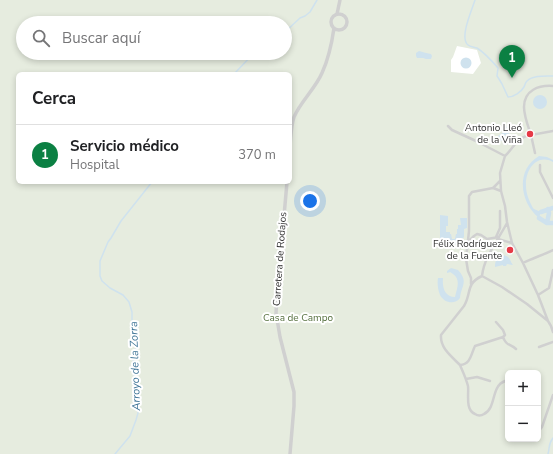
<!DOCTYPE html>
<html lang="es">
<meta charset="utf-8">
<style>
:root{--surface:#fff;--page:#f6f6f6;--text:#202124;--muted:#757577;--line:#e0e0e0;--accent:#0b8043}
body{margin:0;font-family:"Nunito Sans",sans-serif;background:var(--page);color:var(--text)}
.controls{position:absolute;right:12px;bottom:12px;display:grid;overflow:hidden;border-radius:6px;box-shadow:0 2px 6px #0003}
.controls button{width:36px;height:36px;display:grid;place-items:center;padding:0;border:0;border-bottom:1px solid var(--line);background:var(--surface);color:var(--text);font:20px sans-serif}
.you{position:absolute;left:310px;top:201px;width:14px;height:14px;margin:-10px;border:3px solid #fff;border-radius:50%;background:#1a73e8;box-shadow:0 0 0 6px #1a73e833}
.badge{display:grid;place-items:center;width:26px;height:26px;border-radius:50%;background:var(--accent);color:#fff;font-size:13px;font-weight:700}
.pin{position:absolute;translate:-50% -33px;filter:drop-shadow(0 1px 2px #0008)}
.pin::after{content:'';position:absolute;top:21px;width:14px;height:12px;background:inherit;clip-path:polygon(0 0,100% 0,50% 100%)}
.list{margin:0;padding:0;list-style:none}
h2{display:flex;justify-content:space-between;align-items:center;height:52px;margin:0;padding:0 16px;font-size:17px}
h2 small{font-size:13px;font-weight:400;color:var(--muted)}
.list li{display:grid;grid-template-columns:26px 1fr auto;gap:12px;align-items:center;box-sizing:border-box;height:60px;padding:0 16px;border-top:1px solid var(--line)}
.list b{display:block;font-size:15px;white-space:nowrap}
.list p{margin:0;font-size:13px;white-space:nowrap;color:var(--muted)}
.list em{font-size:13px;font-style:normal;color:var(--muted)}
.icon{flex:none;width:22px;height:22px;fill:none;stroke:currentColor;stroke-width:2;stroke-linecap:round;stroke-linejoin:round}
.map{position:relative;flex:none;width:553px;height:454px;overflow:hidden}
.search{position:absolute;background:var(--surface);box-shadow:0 2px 6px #0003;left:16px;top:16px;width:276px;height:44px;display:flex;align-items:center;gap:10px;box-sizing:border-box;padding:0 14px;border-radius:22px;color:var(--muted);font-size:15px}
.panel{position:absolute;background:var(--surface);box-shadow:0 2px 6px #0003;left:16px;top:72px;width:276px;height:112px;border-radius:6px}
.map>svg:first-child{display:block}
.green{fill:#e6ecdf;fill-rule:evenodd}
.water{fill:#cfe2ee}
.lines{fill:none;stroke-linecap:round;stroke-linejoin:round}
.stream{stroke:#cfe2ee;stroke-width:1.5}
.canal{stroke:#cfe2ee;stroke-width:4.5}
.pedestrian{stroke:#d0d0d0;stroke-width:2.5}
.minor{stroke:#d0d0d0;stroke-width:3.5}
.poi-dot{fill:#e63946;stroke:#fff;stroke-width:1.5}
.labels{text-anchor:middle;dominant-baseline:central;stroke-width:4;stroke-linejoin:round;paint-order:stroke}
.poi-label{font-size:10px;fill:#333;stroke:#fff;text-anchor:end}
.street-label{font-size:10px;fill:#333;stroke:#fff}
.park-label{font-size:10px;fill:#56703f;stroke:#fff}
.water-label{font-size:11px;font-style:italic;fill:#3f7597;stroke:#fff}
</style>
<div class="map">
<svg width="553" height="454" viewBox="0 0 553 454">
<rect width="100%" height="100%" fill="#fff"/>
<!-- green -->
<path class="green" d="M 0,0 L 553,0 L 553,454 L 0,454 ZM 23,23 L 285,23 L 285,53 L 23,53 ZM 457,46 L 477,50 L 481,63 L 473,74 L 451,72 L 451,60 L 453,57 ZM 18,74 L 290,74 L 290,182 L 18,182 ZM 508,373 L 538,373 L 538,439 L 508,439 Z"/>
<!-- water -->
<path class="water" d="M 419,51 L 426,53 L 431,54 L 432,56 L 431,59 L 426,59 L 423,58 L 417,58 L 416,56 L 416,53 Z
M460.5 63a5.5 5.5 0 1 1 11 0a5.5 5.5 0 1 1-11 0Z
M533 102a7 7 0 1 1 14 0a7 7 0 1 1-14 0Z
M 507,126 L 511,128 L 511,132 L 508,134 L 506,134 L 504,140 L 501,141 L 498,140 L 498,136 L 504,132 L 506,127 Z
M 539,156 L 547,157 L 553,160 L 553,162 C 536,153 525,171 526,186 C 526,193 529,201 533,208 L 534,209 L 541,212 L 539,218 C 520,203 515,170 539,156 Z
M 440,215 L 448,216 L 448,226 L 446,226 L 446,232 L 450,232 L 450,234 L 451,234 L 452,239 L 455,239 L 456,234 L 457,234 L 457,229 L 458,229 L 458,225 L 461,225 L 460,218 L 467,218 L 467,228 L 464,229 L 464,237 L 458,244 L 450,245 L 440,239 Z
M 502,255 C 511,256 509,260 513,265 L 507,264 L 506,266 L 503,266 L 503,265 L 495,267 C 495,260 497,258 502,255 Z
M 451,268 L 458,270 C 469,282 461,286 460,298 C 455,305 444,303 440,295 C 438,290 437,284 438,278 L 443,278 C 442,288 445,297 455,297 C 457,288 461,280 453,274 C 450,272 451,272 447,273 L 447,271 Z"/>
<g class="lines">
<!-- stream -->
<path class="stream" d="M 475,0 C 472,10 459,38 468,45 C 470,47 474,47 477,48 C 485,53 492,61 498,68 L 497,76 L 499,79 L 502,84 L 508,97 C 514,97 521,92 524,87 C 525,85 525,83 527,81 C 533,75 545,76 553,76
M 285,32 L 300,18 L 305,16 L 310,12 L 317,0
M 234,74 L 254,53
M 115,454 L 130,436 L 136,420 L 138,413 L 138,397 L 137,386 L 132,368 L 136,348 L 132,323 L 132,312 L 129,302 L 123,295 L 110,288 L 102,281 L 100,276 L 100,261 L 108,242 L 111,238 L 121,221 L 152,182
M 548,454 C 550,447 548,444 553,438"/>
<!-- canal -->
<path class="canal" d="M 541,212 L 553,208
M 539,218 L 547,223 L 553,223
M 547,223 L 549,213 L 548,209"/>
<!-- pedestrian -->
<path class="pedestrian" d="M 553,86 C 539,85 524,90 524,107 C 524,116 528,126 531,135 L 553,131
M 448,126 L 452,130 L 476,141 L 505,156 C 514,148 516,137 531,135 L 535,153
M 540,165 L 540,172 L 553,198
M 493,188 L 500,181
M 501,191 L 500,173 L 505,156
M 496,237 L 500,228 L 500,211
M 498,239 L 512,243
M 468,242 L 474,236 L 477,234 L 481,235 L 487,239 L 499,237
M 523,263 C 533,258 543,255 553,250
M 482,276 C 484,257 498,240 507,223
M 471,284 L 471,278 L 468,271 L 466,259 L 469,231 L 469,196 L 472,192 L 493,188 L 501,191 L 505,206 L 507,222 L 512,243 L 523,263 L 538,295 L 548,321
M 538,295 L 549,288 L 553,270
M 503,337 C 506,346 511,344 516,349
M 539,347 L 553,342
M 460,365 C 471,364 471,354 475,346 L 503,337 L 505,335 L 503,330 L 496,322
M 466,379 L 477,377 L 490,381
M 508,380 C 505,381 502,382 500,384 C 492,391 495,409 484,414 C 481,416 478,416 475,414 C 465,410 469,394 468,386 C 466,378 463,372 460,365 C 451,356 440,348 441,335 L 464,306 C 472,293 465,284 482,276 L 502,287 L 527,304 L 548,321 L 551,326 L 553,332
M 538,432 L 542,427 L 553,395"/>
<!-- minor -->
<path class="minor" d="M331 22a8 8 0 1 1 16 0a8 8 0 1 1-16 0Z
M 337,14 L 340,0
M 290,145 C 291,136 291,126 294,117 C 301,101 315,89 322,73 C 328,60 332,42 334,28
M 287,182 L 277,296 L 276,313 L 280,337 L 294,392 L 294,406 L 290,454"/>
</g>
<!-- markers -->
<g class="poi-dot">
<circle cx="530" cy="134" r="4"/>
<circle cx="510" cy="250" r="4"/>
</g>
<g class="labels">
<!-- poi labels -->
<g class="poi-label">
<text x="522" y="128">Antonio Lleó<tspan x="522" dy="12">de la Viña</tspan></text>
<text x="502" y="244">Félix Rodríguez<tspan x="502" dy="12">de la Fuente</tspan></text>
</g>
<!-- street labels -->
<g class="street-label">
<text transform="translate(280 259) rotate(-86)">Carretera de Rodajos</text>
</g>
<!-- park labels -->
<g class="park-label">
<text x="298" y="318">Casa de Campo</text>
</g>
<!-- water labels -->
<g class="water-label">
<text transform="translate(135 366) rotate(-92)">Arroyo de la Zorra</text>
</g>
</g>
</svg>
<div class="controls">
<button>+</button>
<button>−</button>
</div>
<div class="you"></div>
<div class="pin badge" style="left:512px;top:78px">1</div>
<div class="search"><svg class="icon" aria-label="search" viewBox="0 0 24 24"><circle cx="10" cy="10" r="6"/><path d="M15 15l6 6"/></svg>Buscar aquí</div>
<section class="panel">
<h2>Cerca<small></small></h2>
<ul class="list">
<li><span class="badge">1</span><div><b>Servicio médico</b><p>Hospital</p></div><em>370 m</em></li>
</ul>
</section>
</div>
